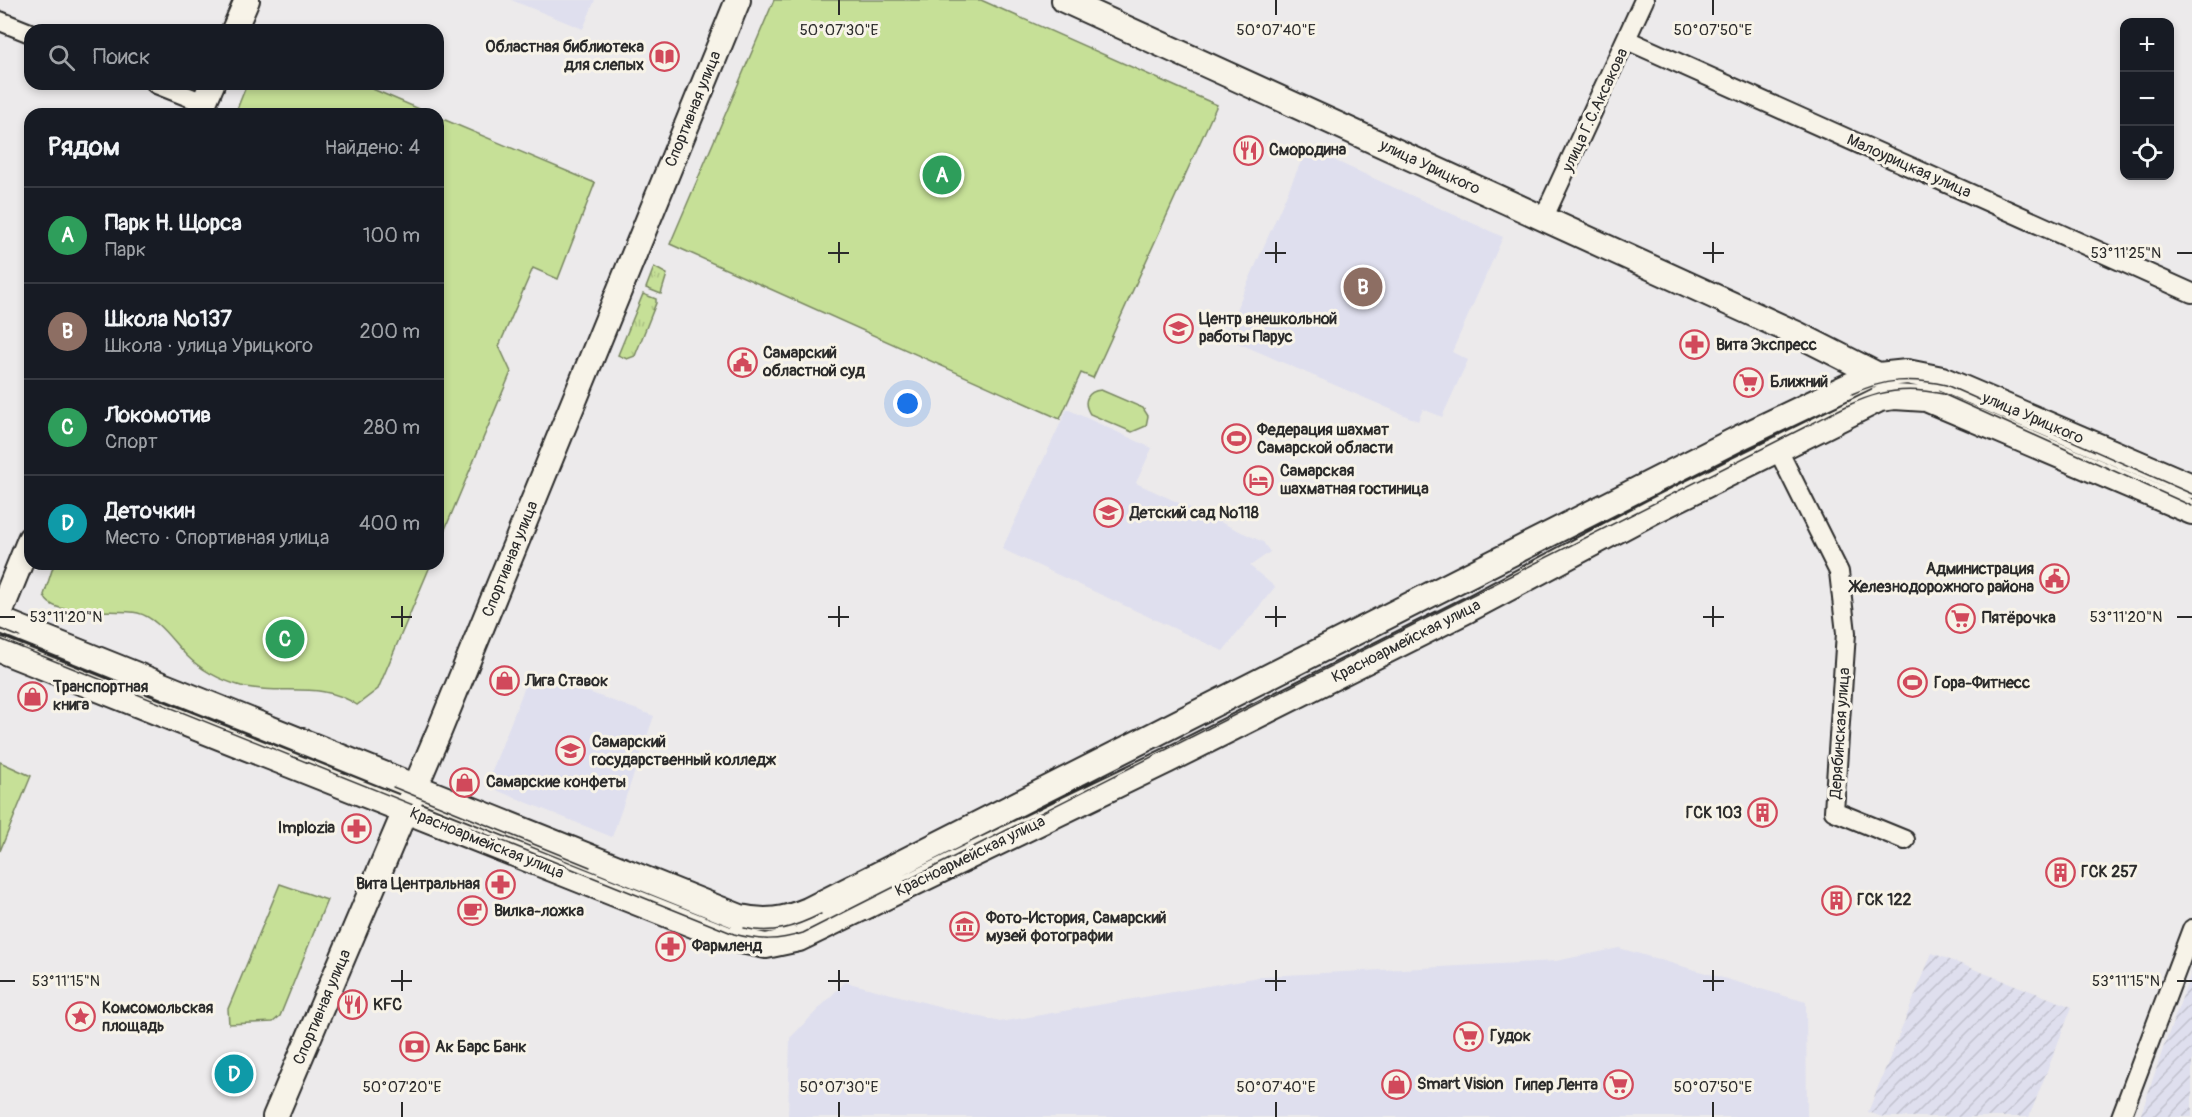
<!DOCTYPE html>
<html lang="ru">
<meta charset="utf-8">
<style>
:root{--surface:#171b24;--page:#20242c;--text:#f1f3f6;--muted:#9ea1a6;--line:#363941;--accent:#1a73e8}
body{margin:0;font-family:Pangolin,sans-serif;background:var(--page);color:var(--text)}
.controls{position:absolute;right:18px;top:18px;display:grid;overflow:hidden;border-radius:12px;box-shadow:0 3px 9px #0003}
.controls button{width:54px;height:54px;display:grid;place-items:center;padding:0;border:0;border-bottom:2px solid var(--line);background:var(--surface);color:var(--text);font:30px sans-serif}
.you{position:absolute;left:908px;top:404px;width:21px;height:21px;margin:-15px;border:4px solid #fff;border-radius:50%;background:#1a73e8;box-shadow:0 0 0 9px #1a73e833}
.badge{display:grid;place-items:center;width:39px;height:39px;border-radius:50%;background:var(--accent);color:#fff;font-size:20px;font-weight:700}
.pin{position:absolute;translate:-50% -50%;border:3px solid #fff;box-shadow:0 2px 6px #0006}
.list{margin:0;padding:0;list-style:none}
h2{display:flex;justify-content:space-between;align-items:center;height:78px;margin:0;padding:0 24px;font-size:26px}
h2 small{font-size:20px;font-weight:400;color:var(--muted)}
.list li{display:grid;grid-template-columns:39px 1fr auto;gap:18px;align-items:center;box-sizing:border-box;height:96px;padding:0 24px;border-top:2px solid var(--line)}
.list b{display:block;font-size:22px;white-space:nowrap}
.list p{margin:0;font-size:20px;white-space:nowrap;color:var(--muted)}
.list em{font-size:20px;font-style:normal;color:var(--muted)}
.icon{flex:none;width:33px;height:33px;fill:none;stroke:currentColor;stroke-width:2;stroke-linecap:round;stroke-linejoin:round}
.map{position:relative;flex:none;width:2192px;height:1117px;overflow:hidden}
.search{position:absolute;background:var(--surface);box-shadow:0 3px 9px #0003;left:24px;top:24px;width:420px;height:66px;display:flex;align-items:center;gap:15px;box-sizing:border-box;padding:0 21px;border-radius:18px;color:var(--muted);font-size:22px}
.panel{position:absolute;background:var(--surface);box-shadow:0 3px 9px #0003;left:24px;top:108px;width:420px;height:462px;border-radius:18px}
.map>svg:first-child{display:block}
.built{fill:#dfdfee}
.industrial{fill:url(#industrial-furrows)}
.grass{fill:url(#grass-tufts);stroke:#788661;stroke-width:1.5}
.green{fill:#c6e097;stroke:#788661;stroke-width:1.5}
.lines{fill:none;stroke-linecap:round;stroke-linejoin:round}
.minor-casing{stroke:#2b2b2b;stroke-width:22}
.major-casing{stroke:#2b2b2b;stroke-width:28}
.minor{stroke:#f7f3e8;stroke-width:18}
.major{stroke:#f7f3e8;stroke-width:24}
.tram{stroke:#2b2b2b;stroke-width:1.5}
.ticks{fill:none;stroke:#2b2b2b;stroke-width:2}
.labels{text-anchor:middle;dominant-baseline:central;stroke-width:6;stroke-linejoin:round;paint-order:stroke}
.poi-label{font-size:16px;font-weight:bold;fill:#2b2b2b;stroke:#f7f3e8;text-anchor:start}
.street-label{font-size:16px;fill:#2b2b2b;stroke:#f7f3e8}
.ticks-label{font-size:15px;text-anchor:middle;fill:#2b2b2b;stroke:#f7f3e8;stroke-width:6;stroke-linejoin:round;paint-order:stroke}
</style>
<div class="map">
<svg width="2192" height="1117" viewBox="0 0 2192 1117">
<defs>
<pattern id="industrial-furrows" width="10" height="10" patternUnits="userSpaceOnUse" patternTransform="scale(1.5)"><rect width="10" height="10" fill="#dfdfee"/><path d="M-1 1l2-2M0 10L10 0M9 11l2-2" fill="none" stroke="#c0c0cc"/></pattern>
<pattern id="grass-tufts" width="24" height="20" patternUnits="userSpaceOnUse" patternTransform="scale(1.5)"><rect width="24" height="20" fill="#c6e097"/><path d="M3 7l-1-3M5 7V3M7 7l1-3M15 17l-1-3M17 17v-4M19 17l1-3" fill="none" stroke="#aac082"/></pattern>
</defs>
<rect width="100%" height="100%" fill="#eceaeb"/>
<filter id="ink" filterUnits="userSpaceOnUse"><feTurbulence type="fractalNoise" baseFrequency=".0167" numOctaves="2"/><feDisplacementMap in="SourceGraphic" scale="12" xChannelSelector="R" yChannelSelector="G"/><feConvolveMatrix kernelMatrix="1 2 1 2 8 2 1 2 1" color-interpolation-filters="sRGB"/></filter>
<g filter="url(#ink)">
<!-- built -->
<path class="built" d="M 511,0 L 595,0 L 583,29 Z
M 1307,148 L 1503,237 L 1452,352 L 1468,360 L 1442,417 L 1423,409 L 1418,421 L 1224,337 Z
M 1067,409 L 1152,448 L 1136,483 L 1263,542 L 1270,552 L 1250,566 L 1275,587 L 1223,651 L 1002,549 Z
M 531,671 L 654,716 L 612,837 L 486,786 Z
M 1619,948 L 1806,1002 L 1807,1117 L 788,1117 L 790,1038 L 845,982 L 1000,1022 L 1265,976 L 1556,961 Z"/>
<!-- industrial -->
<path class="industrial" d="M 1932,953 L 2072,1007 L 2029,1117 L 1882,1117 L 1868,1112 Z
M 2192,971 L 2192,1117 L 2140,1117 L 2164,1046 Z"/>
<!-- grass -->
<path class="grass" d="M 654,267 L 667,274 L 661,294 L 646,288 Z
M 643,294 L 656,299 L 656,303 L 635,356 L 627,359 L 618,355 Z"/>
<!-- green -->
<path class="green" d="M 774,0 L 981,0 L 1217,105 L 1093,378 L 1081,373 L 1060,419 L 670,244 Z
M 247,84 L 361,84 L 431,114 L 235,114 Z
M 438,117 L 595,183 L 558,279 L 533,268 L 499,346 L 511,372 L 438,546 Z
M 1101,390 L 1143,408 L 1148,416 L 1146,426 L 1132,432 L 1090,414 C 1082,402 1087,391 1101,390 Z
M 54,564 L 431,564 L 378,689 L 357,705 C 322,680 281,696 241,686 C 220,680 201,670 186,655 C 172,641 158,618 138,613 C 115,607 51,620 44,595 Z
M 0,762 L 31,776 L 0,851 Z
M 280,884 L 327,900 L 280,1016 L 273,1022 L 229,1024 L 228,1009 Z"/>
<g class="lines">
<defs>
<path id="minor" d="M 0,21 L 30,33
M 1627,40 L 2192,293
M 156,84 L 204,103
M 1543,219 L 1644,0
M 1777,448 L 1839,572 L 1846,633 L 1834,811 L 1905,840
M 2121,1117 L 2192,929"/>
<path id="major" d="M 1064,0 L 1797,334 L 1884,378
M 234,30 L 247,0
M 199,114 L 212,84
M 0,613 L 30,539
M 0,620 L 740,917 C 766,923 784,920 808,910 L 1741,437 L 1869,376 L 1907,372 L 1942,379 L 2192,486
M 0,650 L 726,938 L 766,946 L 799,939 L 1167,761 L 1468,610 L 1656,510 L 1880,399 L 1894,397 L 1926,399 L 2192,512
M 275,1117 L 440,729 L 738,0"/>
</defs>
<!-- minor casing -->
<use href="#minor" class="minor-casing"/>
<!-- major casing -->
<use href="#major" class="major-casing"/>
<!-- minor -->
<use href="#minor" class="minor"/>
<!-- major -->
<use href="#major" class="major"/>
<!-- tram -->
<path class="tram" d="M 1852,394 C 1884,379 1912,377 1946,385 L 2192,494
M 0,629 L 20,637
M 0,639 L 734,934 C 759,941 778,941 803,933 L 1805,427 C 1855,402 1885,381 1943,394 L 2192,506
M 393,787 L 590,867
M 744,928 C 772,935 795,927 821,914"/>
</g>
</g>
<!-- ticks -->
<path class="ticks" d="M 839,0 L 839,15M 1276,0 L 1276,15M 1713,0 L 1713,15M 839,242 L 839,263M 1276,242 L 1276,263M 1713,242 L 1713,263M 828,253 L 849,253M 1265,253 L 1286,253M 1703,253 L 1724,253M 2177,253 L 2192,253M 402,606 L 402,627M 839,606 L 839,627M 1276,606 L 1276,627M 1713,606 L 1713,627M 0,617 L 15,617M 391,617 L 412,617M 828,617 L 849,617M 1265,617 L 1286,617M 1703,617 L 1724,617M 2177,617 L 2192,617M 402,970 L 402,991M 839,970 L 839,991M 1276,970 L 1276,991M 1713,970 L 1713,991M 0,981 L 15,981M 391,981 L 412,981M 828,981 L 849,981M 1265,981 L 1286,981M 1703,981 L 1724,981M 2177,981 L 2192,981M 402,1102 L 402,1117M 839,1102 L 839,1117M 1276,1102 L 1276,1117M 1713,1102 L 1713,1117"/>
<!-- icons -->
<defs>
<symbol id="library-ring" viewBox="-11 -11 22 22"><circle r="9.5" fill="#f7f3e8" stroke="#d1495b" stroke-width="1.5"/><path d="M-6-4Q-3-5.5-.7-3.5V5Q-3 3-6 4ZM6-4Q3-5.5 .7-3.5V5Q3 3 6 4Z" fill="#d1495b"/></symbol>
<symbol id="restaurant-ring" viewBox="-11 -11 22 22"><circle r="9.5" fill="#f7f3e8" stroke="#d1495b" stroke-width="1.5"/><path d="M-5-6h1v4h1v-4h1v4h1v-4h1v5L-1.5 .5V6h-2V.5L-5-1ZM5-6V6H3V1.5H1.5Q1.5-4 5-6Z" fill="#d1495b"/></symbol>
<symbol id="school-ring" viewBox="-11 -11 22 22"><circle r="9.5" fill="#f7f3e8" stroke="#d1495b" stroke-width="1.5"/><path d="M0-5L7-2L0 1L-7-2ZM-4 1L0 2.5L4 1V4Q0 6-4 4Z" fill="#d1495b"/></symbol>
<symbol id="pharmacy-ring" viewBox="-11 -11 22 22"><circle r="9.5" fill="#f7f3e8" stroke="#d1495b" stroke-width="1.5"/><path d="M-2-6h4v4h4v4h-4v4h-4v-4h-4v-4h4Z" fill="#d1495b"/></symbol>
<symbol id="civic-ring" viewBox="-11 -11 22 22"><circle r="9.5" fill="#f7f3e8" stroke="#d1495b" stroke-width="1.5"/><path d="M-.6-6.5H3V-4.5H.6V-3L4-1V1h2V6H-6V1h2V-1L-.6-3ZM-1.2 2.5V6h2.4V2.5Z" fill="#d1495b"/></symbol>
<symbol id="supermarket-ring" viewBox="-11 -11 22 22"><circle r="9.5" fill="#f7f3e8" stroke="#d1495b" stroke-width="1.5"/><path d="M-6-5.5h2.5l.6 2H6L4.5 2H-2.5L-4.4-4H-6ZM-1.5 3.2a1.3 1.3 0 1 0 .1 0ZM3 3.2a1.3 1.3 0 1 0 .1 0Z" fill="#d1495b"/></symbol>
<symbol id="stadium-ring" viewBox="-11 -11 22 22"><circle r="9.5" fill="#f7f3e8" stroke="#d1495b" stroke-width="1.5"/><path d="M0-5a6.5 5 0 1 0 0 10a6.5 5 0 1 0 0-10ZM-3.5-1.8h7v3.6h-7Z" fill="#d1495b"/></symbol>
<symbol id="hotel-ring" viewBox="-11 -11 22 22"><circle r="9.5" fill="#f7f3e8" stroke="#d1495b" stroke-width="1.5"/><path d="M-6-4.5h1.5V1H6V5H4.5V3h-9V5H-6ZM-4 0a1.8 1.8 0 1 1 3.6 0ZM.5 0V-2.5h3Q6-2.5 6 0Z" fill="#d1495b"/></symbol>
<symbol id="shop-ring" viewBox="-11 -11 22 22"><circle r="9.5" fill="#f7f3e8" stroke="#d1495b" stroke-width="1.5"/><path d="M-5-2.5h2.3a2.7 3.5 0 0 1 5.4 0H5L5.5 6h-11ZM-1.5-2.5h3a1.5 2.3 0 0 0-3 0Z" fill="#d1495b"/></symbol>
<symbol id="university-ring" viewBox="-11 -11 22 22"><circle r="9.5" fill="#f7f3e8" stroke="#d1495b" stroke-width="1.5"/><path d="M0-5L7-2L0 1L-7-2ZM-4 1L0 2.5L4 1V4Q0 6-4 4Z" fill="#d1495b"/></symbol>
<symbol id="building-ring" viewBox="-11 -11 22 22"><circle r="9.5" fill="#f7f3e8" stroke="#d1495b" stroke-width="1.5"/><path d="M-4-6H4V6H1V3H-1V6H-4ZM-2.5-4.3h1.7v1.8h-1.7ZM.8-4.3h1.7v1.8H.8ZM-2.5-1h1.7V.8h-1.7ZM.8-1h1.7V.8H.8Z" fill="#d1495b"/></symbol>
<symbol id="cafe-ring" viewBox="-11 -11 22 22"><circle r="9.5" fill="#f7f3e8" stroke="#d1495b" stroke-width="1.5"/><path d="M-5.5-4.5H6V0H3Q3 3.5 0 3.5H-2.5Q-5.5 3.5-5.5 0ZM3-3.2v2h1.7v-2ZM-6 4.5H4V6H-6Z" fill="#d1495b"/></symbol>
<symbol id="museum-ring" viewBox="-11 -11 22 22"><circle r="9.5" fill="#f7f3e8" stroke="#d1495b" stroke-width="1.5"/><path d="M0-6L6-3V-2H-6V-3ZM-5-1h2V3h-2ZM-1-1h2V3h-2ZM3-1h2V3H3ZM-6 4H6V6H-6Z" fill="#d1495b"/></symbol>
<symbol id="sight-ring" viewBox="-11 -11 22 22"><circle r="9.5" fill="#f7f3e8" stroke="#d1495b" stroke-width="1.5"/><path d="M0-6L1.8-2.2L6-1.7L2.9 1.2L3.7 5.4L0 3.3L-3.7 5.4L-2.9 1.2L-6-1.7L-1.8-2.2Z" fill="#d1495b"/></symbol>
<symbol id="bank-ring" viewBox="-11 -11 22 22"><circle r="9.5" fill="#f7f3e8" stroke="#d1495b" stroke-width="1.5"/><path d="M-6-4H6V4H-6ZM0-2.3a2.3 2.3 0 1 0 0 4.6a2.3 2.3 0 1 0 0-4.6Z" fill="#d1495b"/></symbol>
</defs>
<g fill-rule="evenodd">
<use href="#library-ring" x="648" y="40" width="33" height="33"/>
<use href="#restaurant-ring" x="1232" y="134" width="33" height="33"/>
<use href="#school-ring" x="1162" y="312" width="33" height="33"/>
<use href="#pharmacy-ring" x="1678" y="328" width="33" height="33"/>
<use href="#civic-ring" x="726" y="346" width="33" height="33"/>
<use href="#supermarket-ring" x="1732" y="366" width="33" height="33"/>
<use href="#stadium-ring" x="1220" y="422" width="33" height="33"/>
<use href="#hotel-ring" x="1242" y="464" width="33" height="33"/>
<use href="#school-ring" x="1092" y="496" width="33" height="33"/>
<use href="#civic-ring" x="2038" y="562" width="33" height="33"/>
<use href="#supermarket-ring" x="1944" y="602" width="33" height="33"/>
<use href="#shop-ring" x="488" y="664" width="33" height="33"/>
<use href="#stadium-ring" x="1896" y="666" width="33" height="33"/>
<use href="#shop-ring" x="16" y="680" width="33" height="33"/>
<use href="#university-ring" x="554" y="734" width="33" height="33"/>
<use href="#shop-ring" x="448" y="766" width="33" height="33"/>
<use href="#building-ring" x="1746" y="796" width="33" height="33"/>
<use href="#pharmacy-ring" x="340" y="812" width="33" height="33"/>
<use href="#building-ring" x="2044" y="856" width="33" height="33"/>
<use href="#pharmacy-ring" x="484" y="868" width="33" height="33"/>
<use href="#building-ring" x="1820" y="884" width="33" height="33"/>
<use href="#cafe-ring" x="456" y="894" width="33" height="33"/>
<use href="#museum-ring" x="948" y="910" width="33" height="33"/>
<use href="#pharmacy-ring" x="654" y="930" width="33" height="33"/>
<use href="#restaurant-ring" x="336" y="988" width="33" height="33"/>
<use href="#sight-ring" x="64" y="1000" width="33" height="33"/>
<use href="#supermarket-ring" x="1452" y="1020" width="33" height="33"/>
<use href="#bank-ring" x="398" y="1030" width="33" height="33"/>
<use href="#shop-ring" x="1380" y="1068" width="33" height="33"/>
<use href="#supermarket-ring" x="1602" y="1068" width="33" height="33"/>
</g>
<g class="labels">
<!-- poi labels -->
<g class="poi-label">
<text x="644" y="47" text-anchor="end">Областная библиотека<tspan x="644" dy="18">для слепых</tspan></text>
<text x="1269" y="150">Смородина</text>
<text x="1199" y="319">Центр внешкольной<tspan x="1199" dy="18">работы Парус</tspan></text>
<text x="1716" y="345">Вита Экспресс</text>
<text x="763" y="353">Самарский<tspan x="763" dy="18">областной суд</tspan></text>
<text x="1770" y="382">Ближний</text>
<text x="1257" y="430">Федерация шахмат<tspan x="1257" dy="18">Самарской области</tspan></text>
<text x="1280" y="471">Самарская<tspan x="1280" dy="18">шахматная гостиница</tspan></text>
<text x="1130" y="513">Детский сад №118</text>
<text x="2034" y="569" text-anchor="end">Администрация<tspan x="2034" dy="18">Железнодорожного района</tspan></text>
<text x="1982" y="618">Пятёрочка</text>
<text x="525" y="681">Лига Ставок</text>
<text x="1934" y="683">Гора-Фитнесс</text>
<text x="53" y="687">Транспортная<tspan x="53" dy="18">книга</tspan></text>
<text x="592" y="742">Самарский<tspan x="592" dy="18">государственный колледж</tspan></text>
<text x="486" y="782">Самарские конфеты</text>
<text x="1742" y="813" text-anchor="end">ГСК 103</text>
<text x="335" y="828" text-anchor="end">Implozia</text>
<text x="2081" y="872">ГСК 257</text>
<text x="480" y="884" text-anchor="end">Вита Центральная</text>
<text x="1857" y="900">ГСК 122</text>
<text x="494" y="911">Вилка-ложка</text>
<text x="986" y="918">Фото-История, Самарский<tspan x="986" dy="18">музей фотографии</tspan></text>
<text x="692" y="946">Фармленд</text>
<text x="373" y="1005">KFC</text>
<text x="102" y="1008">Комсомольская<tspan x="102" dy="18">площадь</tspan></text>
<text x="1490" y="1036">Гудок</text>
<text x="435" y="1047">Ак Барс Банк</text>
<text x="1417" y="1084">Smart Vision</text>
<text x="1598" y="1085" text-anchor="end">Гипер Лента</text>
</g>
<!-- street labels -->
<g class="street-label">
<text transform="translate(693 109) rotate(-68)">Спортивная улица</text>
<text transform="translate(1595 110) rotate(-65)">улица Г.С.Аксакова</text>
<text transform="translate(1909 166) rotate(24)">Малоурицкая улица</text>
<text transform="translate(1430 167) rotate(25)">улица Урицкого</text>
<text transform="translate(2033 418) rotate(23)">улица Урицкого</text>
<text transform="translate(510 559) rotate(-68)">Спортивная улица</text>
<text transform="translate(1406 641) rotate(-27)">Красноармейская улица</text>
<text transform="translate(1840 733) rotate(-86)">Дерябинская улица</text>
<text transform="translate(487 843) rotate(22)">Красноармейская улица</text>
<text transform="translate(970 856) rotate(-26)">Красноармейская улица</text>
<text transform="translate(322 1007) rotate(-67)">Спортивная улица</text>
</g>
</g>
<g class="ticks-label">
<text x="839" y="35">50°07'30"E</text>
<text x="1276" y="35">50°07'40"E</text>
<text x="1713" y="35">50°07'50"E</text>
<text x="2126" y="258">53°11'25"N</text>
<text x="66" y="622">53°11'20"N</text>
<text x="2126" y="622">53°11'20"N</text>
<text x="66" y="986">53°11'15"N</text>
<text x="2126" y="986">53°11'15"N</text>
<text x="402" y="1092">50°07'20"E</text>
<text x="839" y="1092">50°07'30"E</text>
<text x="1276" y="1092">50°07'40"E</text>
<text x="1713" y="1092">50°07'50"E</text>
</g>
</svg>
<div class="controls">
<button>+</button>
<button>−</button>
<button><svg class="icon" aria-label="locate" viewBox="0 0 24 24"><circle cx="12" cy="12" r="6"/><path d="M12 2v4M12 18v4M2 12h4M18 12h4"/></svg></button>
</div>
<div class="you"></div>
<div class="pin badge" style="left:942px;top:175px;background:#2e9e5b">A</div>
<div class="pin badge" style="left:1363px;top:287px;background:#8d6e63">B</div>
<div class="pin badge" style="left:285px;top:639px;background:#2e9e5b">C</div>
<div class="pin badge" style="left:234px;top:1074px;background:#0f9aa8">D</div>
<div class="search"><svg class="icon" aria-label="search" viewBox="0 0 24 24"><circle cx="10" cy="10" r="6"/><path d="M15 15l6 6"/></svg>Поиск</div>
<section class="panel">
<h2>Рядом<small>Найдено: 4</small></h2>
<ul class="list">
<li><span class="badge" style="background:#2e9e5b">A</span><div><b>Парк Н. Щорса</b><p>Парк</p></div><em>100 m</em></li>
<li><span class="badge" style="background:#8d6e63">B</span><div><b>Школа №137</b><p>Школа · улица Урицкого</p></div><em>200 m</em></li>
<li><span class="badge" style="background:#2e9e5b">C</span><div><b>Локомотив</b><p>Спорт</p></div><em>280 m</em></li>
<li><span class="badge" style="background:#0f9aa8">D</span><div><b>Деточкин</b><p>Место · Спортивная улица</p></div><em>400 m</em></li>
</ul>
</section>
</div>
